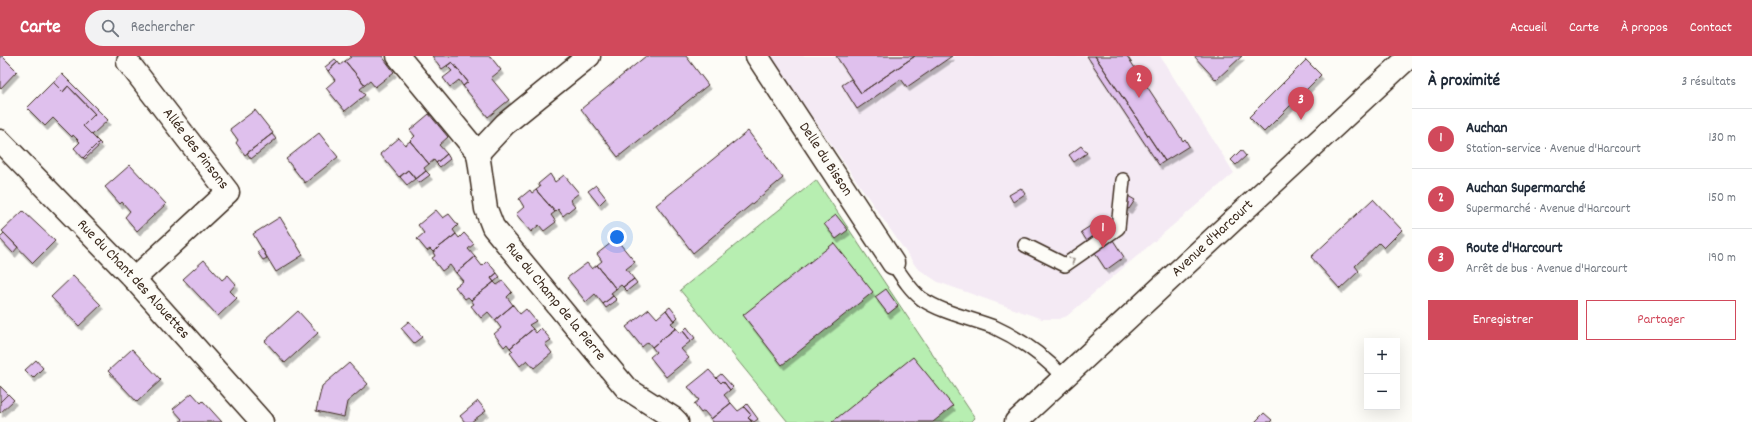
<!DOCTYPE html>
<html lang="fr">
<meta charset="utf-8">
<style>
:root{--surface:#fff;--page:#f2f2f3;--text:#1f2937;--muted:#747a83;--line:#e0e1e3;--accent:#d1495b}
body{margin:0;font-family:Dekko,sans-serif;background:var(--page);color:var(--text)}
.controls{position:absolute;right:12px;bottom:12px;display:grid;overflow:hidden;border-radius:0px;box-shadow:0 4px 16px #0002}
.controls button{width:36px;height:36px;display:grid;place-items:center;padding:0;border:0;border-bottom:1px solid var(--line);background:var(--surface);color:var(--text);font:20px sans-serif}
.you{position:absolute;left:617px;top:181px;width:14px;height:14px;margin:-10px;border:3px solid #fff;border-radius:50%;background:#1a73e8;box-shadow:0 0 0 6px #1a73e833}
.badge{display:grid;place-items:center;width:26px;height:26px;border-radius:50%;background:var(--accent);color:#fff;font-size:13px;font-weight:700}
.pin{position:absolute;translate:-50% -33px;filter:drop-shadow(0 1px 2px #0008)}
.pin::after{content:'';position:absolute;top:21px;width:14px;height:12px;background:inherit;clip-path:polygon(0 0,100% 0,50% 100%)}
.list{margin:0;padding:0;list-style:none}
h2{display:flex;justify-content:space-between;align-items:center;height:52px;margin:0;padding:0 16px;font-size:17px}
h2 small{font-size:13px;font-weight:400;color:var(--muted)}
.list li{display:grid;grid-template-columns:26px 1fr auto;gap:12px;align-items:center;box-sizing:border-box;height:60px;padding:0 16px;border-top:1px solid var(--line)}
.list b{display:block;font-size:15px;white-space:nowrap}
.list p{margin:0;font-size:13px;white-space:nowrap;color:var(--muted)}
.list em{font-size:13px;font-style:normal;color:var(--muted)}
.actions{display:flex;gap:8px;padding:12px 16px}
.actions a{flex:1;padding:9px 0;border:1px solid var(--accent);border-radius:0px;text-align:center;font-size:14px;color:var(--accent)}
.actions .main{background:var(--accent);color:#fff}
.icon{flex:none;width:22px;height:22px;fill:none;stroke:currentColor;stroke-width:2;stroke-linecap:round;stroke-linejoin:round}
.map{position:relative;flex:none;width:1412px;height:366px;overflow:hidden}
header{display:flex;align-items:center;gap:24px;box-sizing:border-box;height:56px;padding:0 20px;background:var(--accent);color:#fff}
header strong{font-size:19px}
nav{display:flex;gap:22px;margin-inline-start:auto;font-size:14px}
.search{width:280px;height:36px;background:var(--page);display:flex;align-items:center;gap:10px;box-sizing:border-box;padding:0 14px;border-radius:22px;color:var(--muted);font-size:15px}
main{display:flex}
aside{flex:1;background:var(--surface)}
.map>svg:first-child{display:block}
.built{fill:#f4eaf4}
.green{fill:#b7eeb1;stroke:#798c68}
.building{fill:#dfc0ed;stroke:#3b2a1e;filter:url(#shadow)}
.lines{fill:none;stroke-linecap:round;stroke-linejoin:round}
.lane-casing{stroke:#3b2a1e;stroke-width:16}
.street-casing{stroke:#3b2a1e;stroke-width:25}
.secondary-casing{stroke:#3b2a1e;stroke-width:25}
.lane{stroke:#fdfcf7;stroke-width:13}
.street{stroke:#fdfcf7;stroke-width:22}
.secondary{stroke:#fdfcf7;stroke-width:22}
.oneway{stroke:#9c938a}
.labels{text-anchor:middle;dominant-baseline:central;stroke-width:3;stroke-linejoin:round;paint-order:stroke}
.street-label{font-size:15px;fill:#3b2a1e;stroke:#fdfcf7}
</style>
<header>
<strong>Carte</strong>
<div class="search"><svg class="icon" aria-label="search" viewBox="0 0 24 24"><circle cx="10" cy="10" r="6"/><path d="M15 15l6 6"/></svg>Rechercher</div>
<nav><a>Accueil</a><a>Carte</a><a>À propos</a><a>Contact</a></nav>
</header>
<main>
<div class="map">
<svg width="1412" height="366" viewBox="0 0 1412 366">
<defs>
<filter id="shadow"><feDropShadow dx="2.5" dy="4.5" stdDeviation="0" flood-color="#0004"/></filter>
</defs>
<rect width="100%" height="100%" fill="#fdfcf7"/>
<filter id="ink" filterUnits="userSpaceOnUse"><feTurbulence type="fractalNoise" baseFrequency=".025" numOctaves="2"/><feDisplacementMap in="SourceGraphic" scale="8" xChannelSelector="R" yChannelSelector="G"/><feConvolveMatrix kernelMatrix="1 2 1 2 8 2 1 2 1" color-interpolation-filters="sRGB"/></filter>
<g filter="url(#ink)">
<!-- built -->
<path class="built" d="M 770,0 L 1160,0 L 1234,117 L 1067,260 L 1059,263 L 1042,263 L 938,226 L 917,212 Z"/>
<!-- green -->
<path class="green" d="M 816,124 L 975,362 L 971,366 L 788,366 L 680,234 Z"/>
<!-- building -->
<path class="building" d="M 0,0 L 2,0 L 17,15 L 0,33 Z
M 350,0 L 382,0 L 394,16 L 375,31 L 370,25 L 365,29 L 345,5 L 351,1 Z
M 432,0 L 490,0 L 501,14 L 491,22 L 509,44 L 488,61 L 463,30 L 468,26 L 452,6 L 442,13 Z
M 646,0 L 686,0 L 708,29 L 618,101 L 581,53 Z
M 836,0 L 915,0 L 861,37 Z
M 915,0 L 952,0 L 907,31 L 901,23 L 857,53 L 842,29 L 851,23 L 861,37 Z
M 1087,0 L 1095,0 L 1165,105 L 1159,109 Z
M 1095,0 L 1127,0 L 1183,85 L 1185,83 L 1189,90 L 1165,105 Z
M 1194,0 L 1242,0 L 1216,24 Z
M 335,3 L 338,6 L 328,15 L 325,11 Z
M 1306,4 L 1321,19 L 1264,76 L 1249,61 Z
M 345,5 L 365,29 L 360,33 L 365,39 L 345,55 L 326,32 L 335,24 L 328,15 L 338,6 L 340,9 Z
M 452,6 L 468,26 L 463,30 L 459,24 L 450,31 L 443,22 L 452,15 L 447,10 Z
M 62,18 L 108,64 L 92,79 L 83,70 L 95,58 L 68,30 L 63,36 L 53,26 Z
M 53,26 L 63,36 L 68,30 L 95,58 L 83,70 L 99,86 L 83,102 L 74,92 L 80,86 L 73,79 L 72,81 L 53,62 L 45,70 L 27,52 Z
M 255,54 L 273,77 L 245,99 L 236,87 L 238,84 L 230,73 Z
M 429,58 L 448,81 L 439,89 L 447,98 L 436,107 L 434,104 L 429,108 L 410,85 L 415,80 L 410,74 Z
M 748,75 L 783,122 L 693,197 L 656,149 Z
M 319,77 L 338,101 L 305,127 L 286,103 Z
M 272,78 L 276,83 L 251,103 L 247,97 Z
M 399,82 L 405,89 L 410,85 L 429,108 L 424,112 L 426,115 L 416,123 L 408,114 L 399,121 L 380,98 Z
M 99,86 L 101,88 L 85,103 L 83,102 Z
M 1081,90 L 1087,97 L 1074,106 L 1069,99 Z
M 1241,94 L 1246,100 L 1236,109 L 1231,104 Z
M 447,98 L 450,103 L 440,111 L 436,107 Z
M 130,109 L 166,148 L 137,175 L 125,161 L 130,155 L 122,146 L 120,148 L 105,131 Z
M 408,114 L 415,123 L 407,129 L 400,121 Z
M 426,115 L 430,119 L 419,127 L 416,123 Z
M 550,118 L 555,126 L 564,119 L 579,137 L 570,144 L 575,150 L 563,160 L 558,153 L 555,156 L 536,134 L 540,131 L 538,128 Z
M 596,129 L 606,142 L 599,149 L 588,135 Z
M 1021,132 L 1025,138 L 1013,146 L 1009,139 Z
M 530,134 L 532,137 L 536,134 L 555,156 L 551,159 L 556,166 L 544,175 L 539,169 L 531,176 L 516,158 L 524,151 L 519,143 Z
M 1128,140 L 1135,144 L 1129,153 L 1123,150 Z
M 1373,143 L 1402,174 L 1384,192 L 1379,187 L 1355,210 L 1359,215 L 1340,233 L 1311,201 Z
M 436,154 L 443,162 L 449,158 L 458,169 L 453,174 L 456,178 L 433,196 L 430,193 L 427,195 L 417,183 L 424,177 L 418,169 Z
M 23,155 L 55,185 L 33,207 L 2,175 Z
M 836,159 L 848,174 L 836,183 L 824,168 Z
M 280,161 L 303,199 L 276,216 L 253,178 Z
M 1100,164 L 1124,201 L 1106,214 L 1081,176 Z
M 4,177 L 18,191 L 13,197 L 0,183 L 0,181 Z
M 464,177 L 474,188 L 468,193 L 475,201 L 456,217 L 450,209 L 442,215 L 432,202 L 435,200 L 433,196 L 456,178 L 459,182 Z
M 616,183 L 635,206 L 626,213 L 634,223 L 623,231 L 621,229 L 616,233 L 597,209 L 602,205 L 597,198 Z
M 834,187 L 873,236 L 782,309 L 743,259 Z
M 262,193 L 267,202 L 263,204 L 257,196 Z
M 475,201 L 482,210 L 487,205 L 497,217 L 491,222 L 494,226 L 471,244 L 468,241 L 465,243 L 455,231 L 463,225 L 456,217 Z
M 204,204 L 222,224 L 228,219 L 236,228 L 230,235 L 237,242 L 218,260 L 183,223 Z
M 587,207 L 592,213 L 597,209 L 616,233 L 611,237 L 613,240 L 603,248 L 595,238 L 586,246 L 567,222 Z
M 497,217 L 500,221 L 494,226 L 491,222 Z
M 73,220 L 101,249 L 79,270 L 51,241 Z
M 634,223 L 637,227 L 627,235 L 623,231 Z
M 503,225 L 512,236 L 507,241 L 513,249 L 495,264 L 488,256 L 481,262 L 471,250 L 474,248 L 471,244 L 494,226 L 497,229 Z
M 886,233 L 898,250 L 888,258 L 875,241 Z
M 613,240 L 617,244 L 606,252 L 603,248 Z
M 513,249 L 520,258 L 526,253 L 536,265 L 529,269 L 533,273 L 510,292 L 507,288 L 504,291 L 494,278 L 501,272 L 495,264 Z
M 670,251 L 678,261 L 674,265 L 666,254 Z
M 649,253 L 657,262 L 666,254 L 674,265 L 671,267 L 676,272 L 652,291 L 648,286 L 642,291 L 626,271 Z
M 298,255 L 318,277 L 285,307 L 265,285 Z
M 409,265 L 422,281 L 414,287 L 401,272 Z
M 687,271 L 695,282 L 691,285 L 683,275 Z
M 541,272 L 551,284 L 545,288 L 552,297 L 534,312 L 527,304 L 520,310 L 510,297 L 513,295 L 510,292 L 533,273 L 536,277 Z
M 676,272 L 680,277 L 683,275 L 691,285 L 681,293 L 689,302 L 666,321 L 650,301 L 656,296 L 652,291 Z
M 132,293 L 161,324 L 137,346 L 108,315 Z
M 913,301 L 953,350 L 933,366 L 832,366 Z
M 36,304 L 43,312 L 33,322 L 25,314 Z
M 349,307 L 368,328 L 347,346 L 344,361 L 316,355 L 322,330 Z
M 709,314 L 721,327 L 723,325 L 730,334 L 724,339 L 731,347 L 711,363 L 704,355 L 701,357 L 694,348 L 699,344 L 688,331 Z
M 721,318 L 733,331 L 730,334 L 723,325 L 721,327 L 716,322 Z
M 0,330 L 8,338 L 0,346 Z
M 192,337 L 201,347 L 203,345 L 222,366 L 180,366 L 182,363 L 173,353 Z
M 8,338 L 14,344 L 0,357 L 0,346 Z
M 478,345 L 486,355 L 471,366 L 465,366 L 460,360 Z
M 731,347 L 738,355 L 744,351 L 751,359 L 748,362 L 752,366 L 713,366 L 711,363 Z
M 747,348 L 758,363 L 754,366 L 748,362 L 751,359 L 744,351 Z
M 1264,357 L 1272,364 L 1270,366 L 1255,366 Z"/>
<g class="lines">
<defs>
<path id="lane" d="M 1025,189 L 1065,209 L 1118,172 L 1123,124
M 893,207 C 901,219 910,234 922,243 C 943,257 970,262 994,271 C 1020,283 1044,300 1063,321"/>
<g id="street">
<path d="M 398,0 L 478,97 L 505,68 L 589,0"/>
<path id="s1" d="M 757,0 L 893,207"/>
<path id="s2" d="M 128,6 L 228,136 L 134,223"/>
<path id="s3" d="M 0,85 L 134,223 L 262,366"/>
<path id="s4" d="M 478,97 L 486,153 L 493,171 L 626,332 L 673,362 L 677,366"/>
</g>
<g id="secondary">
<path id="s5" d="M 1016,366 L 1410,0"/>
</g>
</defs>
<!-- lane casing -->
<use href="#lane" class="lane-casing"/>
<!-- street casing -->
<use href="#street" class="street-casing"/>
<!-- secondary casing -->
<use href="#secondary" class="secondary-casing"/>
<!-- lane -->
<use href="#lane" class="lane"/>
<!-- street -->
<use href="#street" class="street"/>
<!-- secondary -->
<use href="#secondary" class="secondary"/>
</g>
<!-- one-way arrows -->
<defs><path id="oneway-chevron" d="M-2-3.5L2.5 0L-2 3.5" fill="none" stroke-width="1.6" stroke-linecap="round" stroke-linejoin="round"/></defs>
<use class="oneway" href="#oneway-chevron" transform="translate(1072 204) rotate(-35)"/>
</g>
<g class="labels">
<!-- street labels -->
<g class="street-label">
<text stroke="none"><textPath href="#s2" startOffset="110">Allée des Pinsons</textPath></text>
<text stroke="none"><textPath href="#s1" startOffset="124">Delle du Bisson</textPath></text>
<text stroke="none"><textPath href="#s5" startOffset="269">Avenue d'Harcourt</textPath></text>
<text stroke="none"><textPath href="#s3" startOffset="192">Rue du Chant des Alouettes</textPath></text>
<text stroke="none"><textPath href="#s4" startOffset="173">Rue du Champ de la Pierre</textPath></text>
</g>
</g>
</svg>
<div class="controls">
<button>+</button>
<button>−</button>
</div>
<div class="you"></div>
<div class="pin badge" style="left:1103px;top:192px">1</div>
<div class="pin badge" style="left:1139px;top:42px">2</div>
<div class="pin badge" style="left:1301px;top:64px">3</div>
</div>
<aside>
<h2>À proximité<small>3 résultats</small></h2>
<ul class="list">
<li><span class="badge">1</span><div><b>Auchan</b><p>Station-service · Avenue d'Harcourt</p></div><em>130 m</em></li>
<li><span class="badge">2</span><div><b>Auchan Supermarché</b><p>Supermarché · Avenue d'Harcourt</p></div><em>150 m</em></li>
<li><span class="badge">3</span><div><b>Route d'Harcourt</b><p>Arrêt de bus · Avenue d'Harcourt</p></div><em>190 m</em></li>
</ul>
<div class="actions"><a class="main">Enregistrer</a><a>Partager</a></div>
</aside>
</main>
